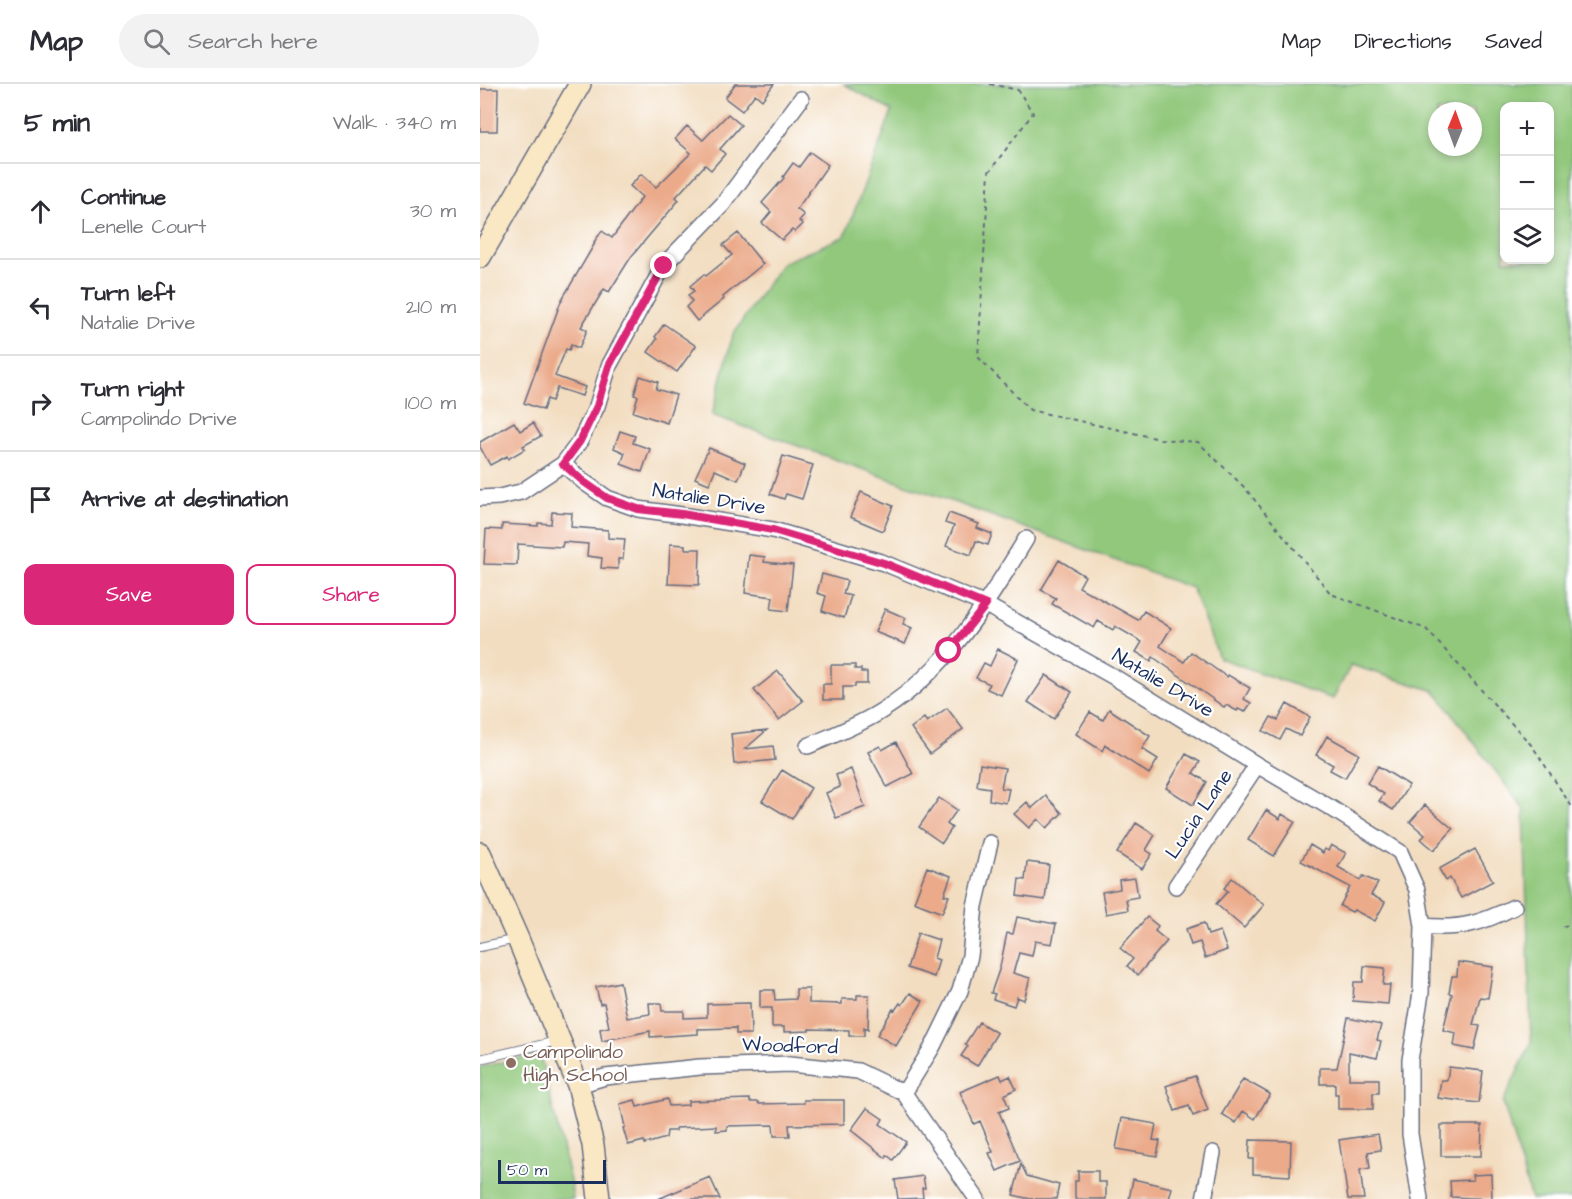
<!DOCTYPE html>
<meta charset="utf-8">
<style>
:root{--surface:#fff;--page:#f2f2f3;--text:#2b2b33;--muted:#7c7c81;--line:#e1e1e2;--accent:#db2777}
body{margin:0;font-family:"Architects Daughter",sans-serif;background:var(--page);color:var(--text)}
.controls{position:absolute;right:18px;top:18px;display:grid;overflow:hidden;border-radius:12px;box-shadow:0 3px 9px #0003}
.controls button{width:54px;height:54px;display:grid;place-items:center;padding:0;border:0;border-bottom:2px solid var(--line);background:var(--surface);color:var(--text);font:30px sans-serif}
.compass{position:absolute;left:948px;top:18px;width:54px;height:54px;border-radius:50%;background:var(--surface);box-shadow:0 3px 9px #0003;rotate:1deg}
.scale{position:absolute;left:18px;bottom:15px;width:108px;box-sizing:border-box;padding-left:6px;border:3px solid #1b2f5e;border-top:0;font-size:16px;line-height:21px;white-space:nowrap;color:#1b2f5e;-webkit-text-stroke:4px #fff;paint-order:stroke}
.stop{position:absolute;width:18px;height:18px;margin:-14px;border:4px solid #db2777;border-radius:50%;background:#fff}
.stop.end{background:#db2777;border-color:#fff;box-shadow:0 2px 6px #0008}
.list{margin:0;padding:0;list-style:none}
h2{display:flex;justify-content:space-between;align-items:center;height:78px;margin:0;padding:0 24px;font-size:26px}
h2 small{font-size:20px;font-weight:400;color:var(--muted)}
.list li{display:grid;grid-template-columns:39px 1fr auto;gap:18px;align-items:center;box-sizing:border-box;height:96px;padding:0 24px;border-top:2px solid var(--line)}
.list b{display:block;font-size:22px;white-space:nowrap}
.list p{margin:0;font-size:20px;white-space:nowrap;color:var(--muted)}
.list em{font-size:20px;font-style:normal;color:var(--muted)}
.actions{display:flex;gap:12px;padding:18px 24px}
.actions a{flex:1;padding:14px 0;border:2px solid var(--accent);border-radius:12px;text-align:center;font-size:21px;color:var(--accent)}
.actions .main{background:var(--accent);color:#fff}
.icon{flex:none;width:33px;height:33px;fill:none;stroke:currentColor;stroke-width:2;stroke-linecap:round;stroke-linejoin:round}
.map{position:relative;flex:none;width:1092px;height:1115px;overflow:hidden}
header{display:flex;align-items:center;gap:36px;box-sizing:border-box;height:84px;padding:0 30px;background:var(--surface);border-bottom:2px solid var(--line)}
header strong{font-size:28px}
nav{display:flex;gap:33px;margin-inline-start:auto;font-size:21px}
.search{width:420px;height:54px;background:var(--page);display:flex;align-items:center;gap:15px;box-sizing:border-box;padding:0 21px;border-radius:33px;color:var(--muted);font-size:22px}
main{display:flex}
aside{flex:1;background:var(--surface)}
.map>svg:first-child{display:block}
.green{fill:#91c87b;stroke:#567c6c;stroke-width:1.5;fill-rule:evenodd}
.building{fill:#ebaa8a}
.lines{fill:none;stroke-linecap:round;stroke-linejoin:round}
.service-casing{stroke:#666c80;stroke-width:10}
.minor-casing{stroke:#666c80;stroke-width:18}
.secondary-casing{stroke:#666c80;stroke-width:24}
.path{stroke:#666c80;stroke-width:2;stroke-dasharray:4.5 4.5;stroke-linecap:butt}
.service{stroke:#fff;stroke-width:8}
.minor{stroke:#fff;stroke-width:15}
.secondary{stroke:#fae7c3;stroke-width:21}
.route{stroke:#db2777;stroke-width:8}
.education-dot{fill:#8d6e63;stroke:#fff;stroke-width:2}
.labels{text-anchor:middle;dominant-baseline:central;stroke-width:4.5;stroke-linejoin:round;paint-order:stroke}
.street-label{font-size:20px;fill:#1b2f5e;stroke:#fff}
.education-label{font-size:20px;fill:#785e54;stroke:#fff;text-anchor:start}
</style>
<header>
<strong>Map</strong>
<div class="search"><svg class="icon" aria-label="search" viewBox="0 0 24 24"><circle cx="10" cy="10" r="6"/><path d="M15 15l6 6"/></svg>Search here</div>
<nav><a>Map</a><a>Directions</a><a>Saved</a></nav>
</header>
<main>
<aside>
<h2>5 min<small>Walk · 340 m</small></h2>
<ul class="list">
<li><svg class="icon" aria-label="ahead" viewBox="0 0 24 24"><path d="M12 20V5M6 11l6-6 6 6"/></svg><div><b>Continue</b><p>Lenelle Court</p></div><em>30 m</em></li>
<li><svg class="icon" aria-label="left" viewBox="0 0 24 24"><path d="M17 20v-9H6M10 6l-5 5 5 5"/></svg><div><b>Turn left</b><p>Natalie Drive</p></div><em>210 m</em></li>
<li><svg class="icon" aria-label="right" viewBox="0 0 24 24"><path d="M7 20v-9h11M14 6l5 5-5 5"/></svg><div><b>Turn right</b><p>Campolindo Drive</p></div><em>100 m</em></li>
<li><svg class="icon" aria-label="arrive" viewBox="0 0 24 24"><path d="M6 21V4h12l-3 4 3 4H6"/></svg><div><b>Arrive at destination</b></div></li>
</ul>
<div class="actions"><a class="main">Save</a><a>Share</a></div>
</aside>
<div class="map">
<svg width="1092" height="1115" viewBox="0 0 1092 1115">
<rect width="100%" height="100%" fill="#fff"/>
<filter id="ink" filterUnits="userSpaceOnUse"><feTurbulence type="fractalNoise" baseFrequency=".0167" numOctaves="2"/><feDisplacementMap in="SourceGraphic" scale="12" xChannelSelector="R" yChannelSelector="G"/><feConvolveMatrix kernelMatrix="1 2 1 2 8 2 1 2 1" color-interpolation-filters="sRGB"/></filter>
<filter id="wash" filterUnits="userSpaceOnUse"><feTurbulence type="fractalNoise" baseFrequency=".008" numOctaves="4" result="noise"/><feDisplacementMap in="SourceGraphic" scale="24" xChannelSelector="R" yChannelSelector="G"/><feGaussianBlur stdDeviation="1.35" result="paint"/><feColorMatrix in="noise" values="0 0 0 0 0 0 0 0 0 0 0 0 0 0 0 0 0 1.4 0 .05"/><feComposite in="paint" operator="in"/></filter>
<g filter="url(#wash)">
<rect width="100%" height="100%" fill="#f2ddc0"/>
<!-- green -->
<path class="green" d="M 364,0 L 1092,0 L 1092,1115 L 1051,1115 L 1023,1018 L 1051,959 L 1044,725 L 955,607 L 871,581 L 853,615 L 739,574 L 712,504 L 232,331 L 253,250 L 302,179 L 365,152 L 412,27 ZM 1024,22 L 1070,22 L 1070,176 L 1024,176 ZM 957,27 L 993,27 L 993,63 L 957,63 Z
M 60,970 L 90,1097 L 93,1115 L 0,1115 L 0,983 Z"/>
<g id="blocks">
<!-- building -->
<path class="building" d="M 255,0 L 294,0 L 282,16 L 275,10 L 262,27 L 245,14 Z
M 0,5 L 18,5 L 17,47 L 0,47 Z
M 248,30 L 261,41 L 240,65 L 245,70 L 231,86 L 225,81 L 196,113 L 199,116 L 151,173 L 129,208 L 124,205 L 101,243 L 107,246 L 99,264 L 91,261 L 89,266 L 86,265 L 75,292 L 105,303 L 102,312 L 77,304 L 72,317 L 67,315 L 63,326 L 44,319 L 81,217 L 115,159 L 114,158 L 122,147 L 132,154 L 162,113 L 150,102 L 161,90 L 176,103 L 211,69 L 195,55 L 207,42 L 223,56 Z
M 330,68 L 348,81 L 317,125 L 324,131 L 319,137 L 323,140 L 315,148 L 312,146 L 302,156 L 282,139 L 291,128 L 282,119 L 304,94 L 303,93 L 313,79 L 319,83 Z
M 258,149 L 283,180 L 243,213 L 244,215 L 217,237 L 206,223 L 212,217 L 208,211 L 214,207 L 210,202 L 224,190 L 226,192 L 252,171 L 243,161 Z
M 184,240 L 216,262 L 197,288 L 168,268 L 177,255 L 175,253 Z
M 160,292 L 178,298 L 176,305 L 196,311 L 187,339 L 153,328 L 158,312 L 154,311 Z
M 34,338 L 40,347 L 53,339 L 61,352 L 43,362 L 45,365 L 28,375 L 27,372 L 10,381 L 0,363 L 0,358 Z
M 140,347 L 155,352 L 153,359 L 170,365 L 162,388 L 141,380 L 145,369 L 134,364 Z
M 229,364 L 265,379 L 258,396 L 235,386 L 229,400 L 215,394 Z
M 303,372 L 333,381 L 322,415 L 306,410 L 304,415 L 290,410 Z
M 381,408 L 413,422 L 403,447 L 370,433 Z
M 72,428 L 92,429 L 91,443 L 128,446 L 128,454 L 145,455 L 143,475 L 138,475 L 138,485 L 121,484 L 122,474 L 107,472 L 108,460 L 83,458 L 82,463 L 38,460 L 37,481 L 4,480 L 6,445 L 22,446 L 22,440 L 58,442 L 58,439 L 71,440 Z
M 469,429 L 499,440 L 497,444 L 512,450 L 508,461 L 496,457 L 491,471 L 466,462 L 474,442 L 465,439 Z
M 190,460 L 205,461 L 205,465 L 220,465 L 219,501 L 188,500 Z
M 269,471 L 285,473 L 284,478 L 313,481 L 308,527 L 291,525 L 293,513 L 265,509 Z
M 579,476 L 605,492 L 599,503 L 658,536 L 664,527 L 691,544 L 680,562 L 704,578 L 711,568 L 747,593 L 748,591 L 770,604 L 764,615 L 771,619 L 765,628 L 758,625 L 757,627 L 746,621 L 744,623 L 673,573 L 671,577 L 656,568 L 662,558 L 635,542 L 633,546 L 618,537 L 614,544 L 572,520 L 576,514 L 561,506 Z
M 342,490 L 367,497 L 363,510 L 371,512 L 364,534 L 342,527 L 346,512 L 337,509 Z
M 405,525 L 426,534 L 423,540 L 432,544 L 425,560 L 395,548 Z
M 518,565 L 538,575 L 521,611 L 507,605 L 510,600 L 496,594 L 504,579 L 510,582 Z
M 351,581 L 375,581 L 375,585 L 381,585 L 381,588 L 387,588 L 387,600 L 375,600 L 375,603 L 363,603 L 363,616 L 343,616 L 343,600 L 351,600 Z
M 298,587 L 323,617 L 299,636 L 274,606 Z
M 566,591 L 592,608 L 574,635 L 548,618 Z
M 807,620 L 830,633 L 820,652 L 806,645 L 800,656 L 783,647 L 791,633 L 798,636 Z
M 467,624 L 483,645 L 450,670 L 431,644 L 444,634 L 447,638 Z
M 629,625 L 670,652 L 662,665 L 678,675 L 669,690 L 625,661 L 622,667 L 596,650 L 610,628 L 623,636 Z
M 287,646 L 265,665 L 293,662 L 295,676 L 254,680 L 251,650 Z
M 847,652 L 879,670 L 865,694 L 850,686 L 853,681 L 836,671 Z
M 416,658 L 433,690 L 407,703 L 388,668 L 400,662 L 402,666 Z
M 706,670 L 720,678 L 713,689 L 727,698 L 713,721 L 686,704 Z
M 500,680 L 525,684 L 521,704 L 529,705 L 526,719 L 509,716 L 510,704 L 497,702 Z
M 898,682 L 929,701 L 913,726 L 899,717 L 904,710 L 887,699 Z
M 371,685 L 385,723 L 356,734 L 346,709 L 360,703 L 356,691 Z
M 302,686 L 331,704 L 312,735 L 282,717 Z
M 566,712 L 582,729 L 567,744 L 558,735 L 549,744 L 534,730 L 547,718 L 552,724 Z
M 459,714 L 477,726 L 467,740 L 472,744 L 462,759 L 439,743 Z
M 945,721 L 973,745 L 954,766 L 941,755 L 945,751 L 930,738 Z
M 786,726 L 800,735 L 802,730 L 815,738 L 794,772 L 768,756 Z
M 656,739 L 675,751 L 666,766 L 672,770 L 662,785 L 637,769 Z
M 830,761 L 843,769 L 845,765 L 848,767 L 851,761 L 866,769 L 858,783 L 880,796 L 883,792 L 898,799 L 891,811 L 905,818 L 895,837 L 874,826 L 872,828 L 860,822 L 870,803 L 821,777 Z
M 995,765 L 1013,797 L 981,814 L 970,794 L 966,797 L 959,785 Z
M 547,778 L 569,781 L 565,816 L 537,812 L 539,795 L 545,796 Z
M 447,783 L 471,792 L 464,811 L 469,812 L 462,829 L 434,818 Z
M 655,794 L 658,813 L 646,815 L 648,826 L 626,830 L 622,808 L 640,805 L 639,796 Z
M 752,794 L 784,821 L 764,844 L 736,820 L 748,807 L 744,804 Z
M 537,833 L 576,840 L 572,860 L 555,857 L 552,872 L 539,869 L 533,889 L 550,894 L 544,916 L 537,913 L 534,922 L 513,915 L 515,910 L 511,909 L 520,883 L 527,849 L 533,850 Z
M 667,833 L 678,842 L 675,847 L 687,857 L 658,891 L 647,882 L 653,875 L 640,864 Z
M 724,839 L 728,851 L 740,847 L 747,866 L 725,874 L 720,858 L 711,861 L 706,845 Z
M 438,849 L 459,856 L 454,874 L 459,876 L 454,893 L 427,884 Z
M 978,878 L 1013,883 L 1008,914 L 1000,913 L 993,941 L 1000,942 L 994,966 L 974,962 L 976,949 L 963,946 L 972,910 L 969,909 L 972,892 L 977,892 Z
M 884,882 L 905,884 L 903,901 L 910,901 L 908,920 L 873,917 L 874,898 L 883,898 Z
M 140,898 L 147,934 L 170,930 L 169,919 L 181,919 L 182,927 L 204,927 L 204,934 L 227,933 L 227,920 L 270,919 L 271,950 L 256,950 L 256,944 L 218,945 L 218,950 L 170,953 L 170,947 L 122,957 L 120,945 L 129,943 L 124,919 L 120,920 L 116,903 Z
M 316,905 L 329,905 L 329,919 L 362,920 L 362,915 L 377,915 L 377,911 L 389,911 L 388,945 L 384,943 L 384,952 L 369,952 L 369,946 L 329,945 L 329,947 L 304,948 L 304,943 L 292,943 L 292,924 L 280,924 L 280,906 L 294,906 L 295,916 L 316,915 Z
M 430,909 L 443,917 L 416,962 L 397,951 L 413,925 L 415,926 L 420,919 L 422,921 Z
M 868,934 L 901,941 L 897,956 L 901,957 L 897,974 L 869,968 L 869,995 L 899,995 L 899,1009 L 893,1009 L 893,1025 L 858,1025 L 858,1010 L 855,1010 L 855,1000 L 840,1000 L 840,984 L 857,984 Z
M 499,938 L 517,949 L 497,982 L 481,972 L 488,962 L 485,960 Z
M 969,983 L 1003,987 L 999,1019 L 958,1014 L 961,996 L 967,996 Z
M 520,991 L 522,996 L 530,992 L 536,1005 L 524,1011 L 529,1024 L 519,1028 L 540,1077 L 517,1087 L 509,1069 L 513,1068 L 500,1037 L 494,1040 L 480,1008 Z
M 715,992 L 728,1026 L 713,1032 L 709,1022 L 695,1027 L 686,1002 Z
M 763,995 L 790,1010 L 775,1035 L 763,1027 L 756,1039 L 742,1030 Z
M 187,1015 L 189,1022 L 208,1021 L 208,1017 L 270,1015 L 270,1018 L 279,1018 L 279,1020 L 324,1019 L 324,1016 L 364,1016 L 364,1040 L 309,1041 L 310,1052 L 294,1052 L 293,1041 L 247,1042 L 247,1046 L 236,1047 L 236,1042 L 196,1044 L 196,1047 L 187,1047 L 186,1054 L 165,1060 L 164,1057 L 148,1061 L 143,1044 L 145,1043 L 140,1020 L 155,1016 L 157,1023 Z
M 387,1024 L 403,1035 L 400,1040 L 426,1058 L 413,1076 L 407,1071 L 406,1074 L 371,1046 Z
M 642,1034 L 676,1040 L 673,1056 L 680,1057 L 677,1072 L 636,1065 Z
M 961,1041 L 1002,1041 L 1001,1072 L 961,1072 Z
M 898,1050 L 901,1066 L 888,1068 L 890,1084 L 880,1086 L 884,1115 L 868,1115 L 859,1056 Z
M 770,1056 L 811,1057 L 810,1092 L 773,1090 L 773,1075 L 769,1075 Z
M 541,1080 L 547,1092 L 579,1101 L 576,1115 L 550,1115 L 533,1111 Z
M 598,1087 L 618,1087 L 618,1098 L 626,1098 L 626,1115 L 595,1115 L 595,1097 L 598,1097 Z
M 1011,1090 L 1012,1115 L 971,1113 L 970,1097 L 993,1096 L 992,1091 Z
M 443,1092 L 445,1104 L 442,1104 L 443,1114 L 418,1115 L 415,1096 Z
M 230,1093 L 240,1115 L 178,1115 Z
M 653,1095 L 692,1104 L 689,1115 L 649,1115 Z"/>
</g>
</g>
<g filter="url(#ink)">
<use href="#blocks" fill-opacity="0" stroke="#666c80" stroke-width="1.5"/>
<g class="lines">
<defs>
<path id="service" d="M 0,863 L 37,855
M 0,975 L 77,957"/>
<path id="minor" d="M 83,380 L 104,398 L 127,414 L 158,425 L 202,431 L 293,446 L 404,479 L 506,521 L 634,593 L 777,681 L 851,724 L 920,768 L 937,806 L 943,842 L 941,909 L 930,976 L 930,1050 L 940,1115
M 0,414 L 19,413 L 41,408 L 83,380 L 100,357 L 117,322 L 129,282 L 184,181 L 243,120 L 321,15
M 328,662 C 353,651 380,641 403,626 C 468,585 507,519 546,455
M 696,802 L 777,681
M 943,842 C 980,846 1002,839 1034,823
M 98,1001 L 125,993 L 220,983 L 310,980 L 378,987 L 424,1009 L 497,1115
M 424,1009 L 453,962 L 480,907 L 490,872 L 495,822 L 510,759
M 724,1115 L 733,1069"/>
<path id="secondary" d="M 0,173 L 100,0
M 0,769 L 38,855 L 98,1001 L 113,1061 L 119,1115"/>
</defs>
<!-- service casing -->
<use href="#service" class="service-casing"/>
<!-- minor casing -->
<use href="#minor" class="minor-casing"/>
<!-- secondary casing -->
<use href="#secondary" class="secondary-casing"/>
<!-- path -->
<path class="path" d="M 510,0 L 538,6 L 553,29 L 509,88 L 498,273 L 550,326 L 680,355 L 718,358 L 765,404 L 851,510 L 946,545 L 1053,663 L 1092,723
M 1083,843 L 1092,838"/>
<!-- service -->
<use href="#service" class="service"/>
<!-- minor -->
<use href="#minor" class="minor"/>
<!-- secondary -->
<use href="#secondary" class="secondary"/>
</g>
</g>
<g class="lines" filter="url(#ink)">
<!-- route -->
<path class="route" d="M 184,182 L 129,282 L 117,322 L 100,357 L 83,380 L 104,398 L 127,414 L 158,425 L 202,430 L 293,446 L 404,479 L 506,521 L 469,567"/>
</g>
<!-- markers -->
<circle class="education-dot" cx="31" cy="979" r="6"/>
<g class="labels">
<!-- street labels -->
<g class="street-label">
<text transform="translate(229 415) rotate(9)">Natalie Drive</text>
<text transform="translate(683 599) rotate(31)">Natalie Drive</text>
<text transform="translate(719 730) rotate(-56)">Lucia Lane</text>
<text transform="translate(310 962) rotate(2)">Woodford</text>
</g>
<!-- education labels -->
<g class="education-label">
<text x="43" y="968">Campolindo<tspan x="43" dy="23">High School</tspan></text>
</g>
</g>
</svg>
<div class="controls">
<button>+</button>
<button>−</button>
<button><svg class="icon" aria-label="layers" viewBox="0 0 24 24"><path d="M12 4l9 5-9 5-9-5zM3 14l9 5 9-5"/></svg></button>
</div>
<svg class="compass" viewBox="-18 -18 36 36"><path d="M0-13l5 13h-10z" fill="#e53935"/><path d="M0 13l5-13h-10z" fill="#7c7c81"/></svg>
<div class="scale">50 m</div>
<div class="stop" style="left:469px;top:567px"></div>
<div class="stop end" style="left:184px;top:182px"></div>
</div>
</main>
